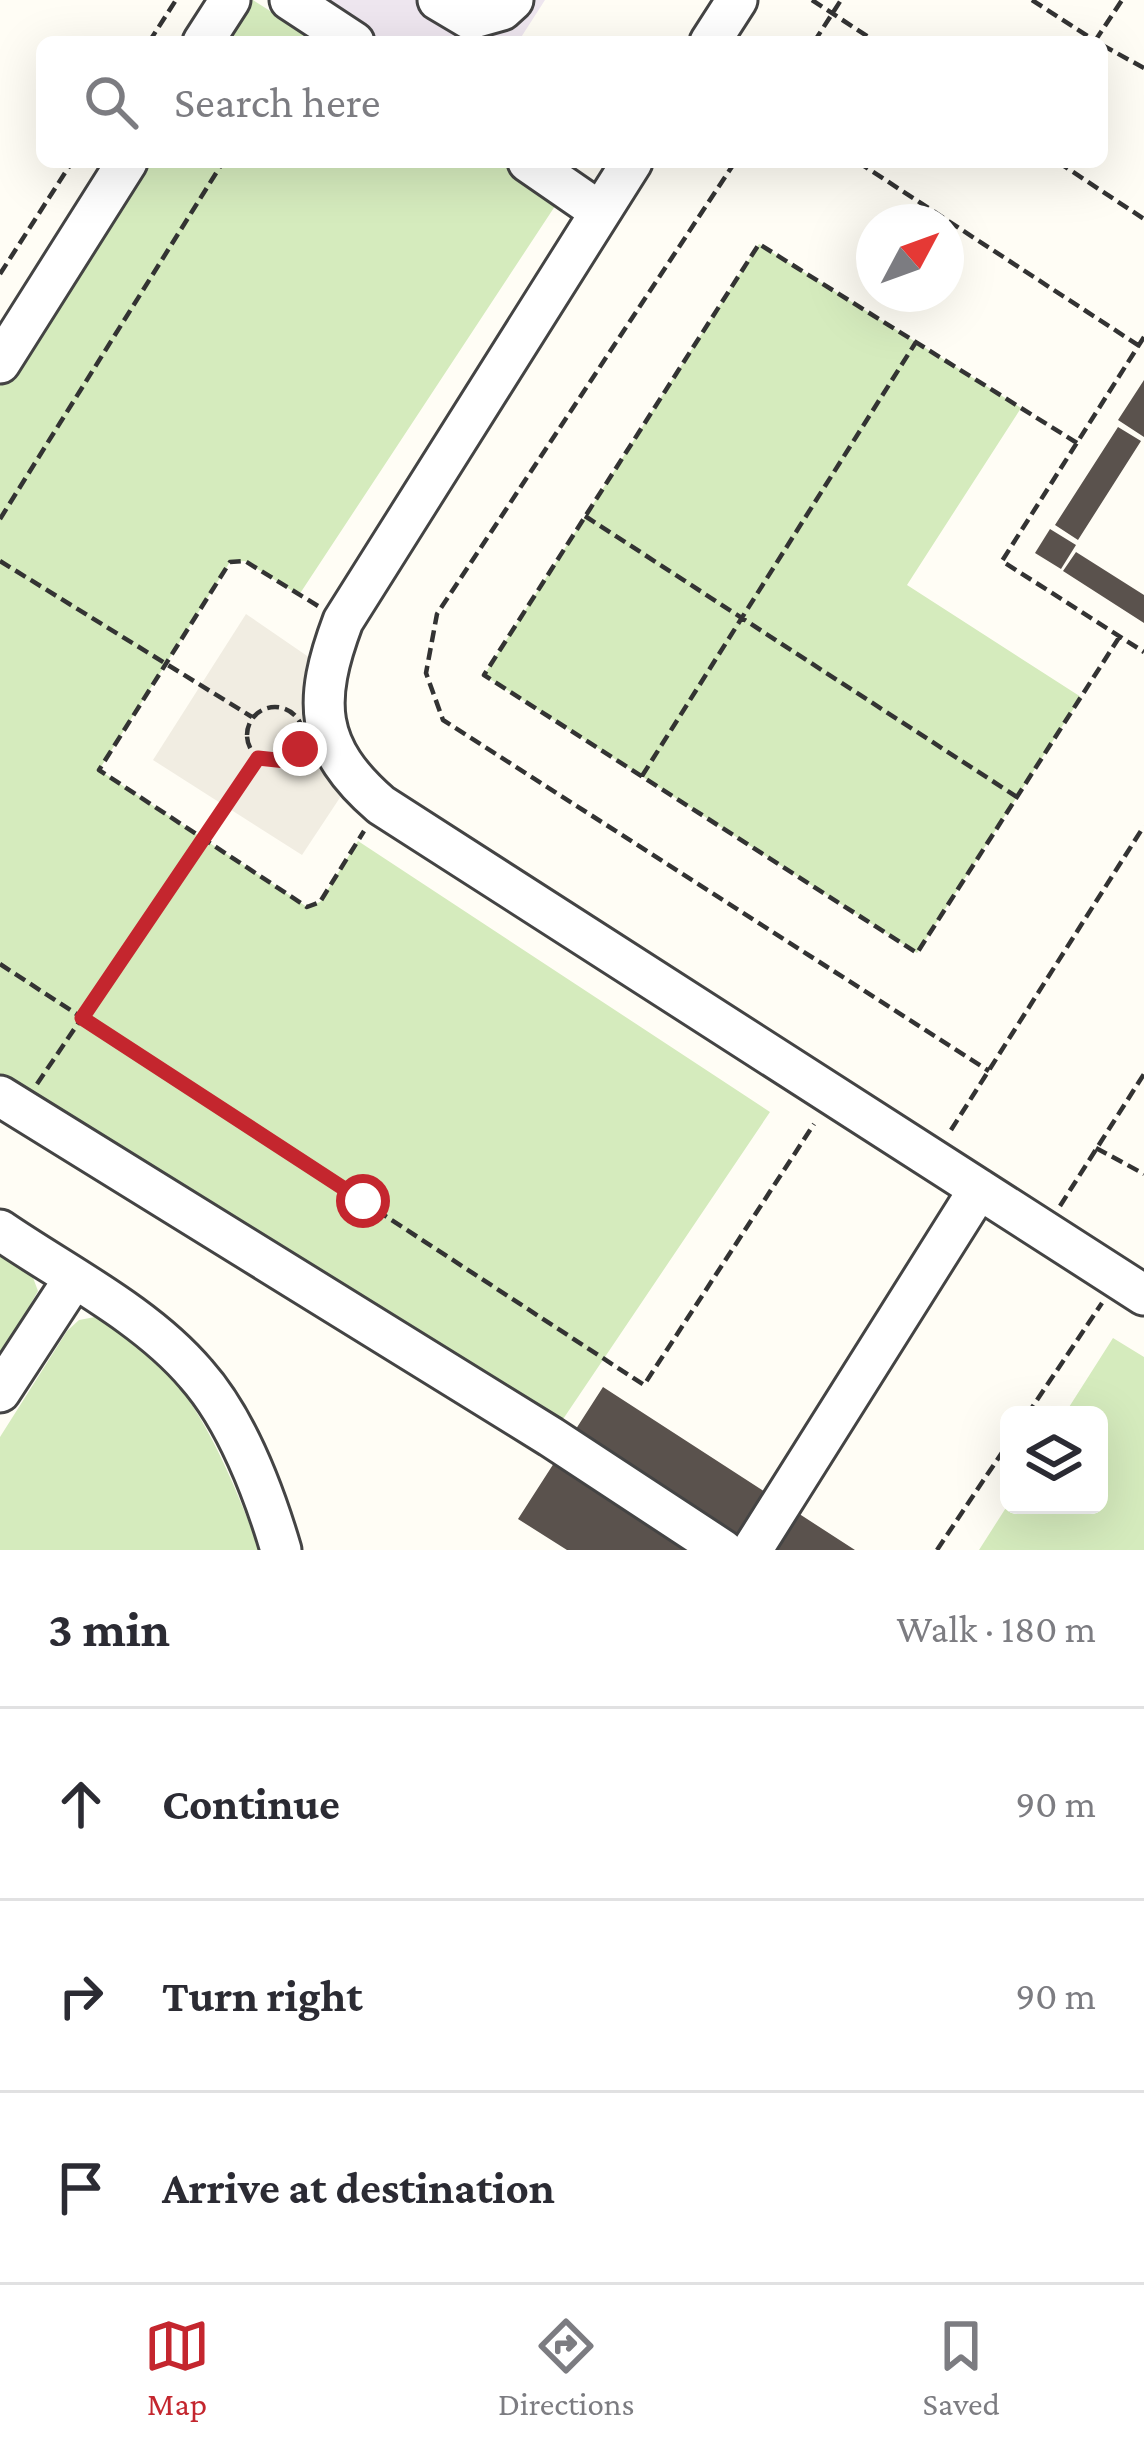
<!DOCTYPE html>
<meta charset="utf-8">
<style>
:root{--surface:#fff;--page:#f7f7f7;--text:#2b2b33;--muted:#7c7c81;--line:#e1e1e2;--accent:#c4262e}
body{margin:0;font-family:"Crimson Pro",serif;background:var(--page);color:var(--text)}
.controls{position:absolute;right:36px;bottom:36px;display:grid;overflow:hidden;border-radius:18px;box-shadow:0 12px 48px #0002}
.controls button{width:108px;height:108px;display:grid;place-items:center;padding:0;border:0;border-bottom:3px solid var(--line);background:var(--surface);color:var(--text);font:60px sans-serif}
.compass{position:absolute;left:856px;top:204px;width:108px;height:108px;border-radius:50%;background:var(--surface);box-shadow:0 12px 48px #0002;rotate:49deg}
.stop{position:absolute;width:36px;height:36px;margin:-27px;border:9px solid #c4262e;border-radius:50%;background:#fff}
.stop.end{background:#c4262e;border-color:#fff;box-shadow:0 3px 12px #0008}
.list{margin:0;padding:0;list-style:none}
h2{display:flex;justify-content:space-between;align-items:center;height:156px;margin:0;padding:0 48px;font-size:51px}
h2 small{font-size:39px;font-weight:400;color:var(--muted)}
.list li{display:grid;grid-template-columns:78px 1fr auto;gap:36px;align-items:center;box-sizing:border-box;height:192px;padding:0 48px;border-top:3px solid var(--line)}
.list b{display:block;font-size:45px;white-space:nowrap}
.list em{font-size:39px;font-style:normal;color:var(--muted)}
.icon{flex:none;width:66px;height:66px;fill:none;stroke:currentColor;stroke-width:2;stroke-linecap:round;stroke-linejoin:round}
.map{position:relative;flex:none;width:1144px;height:1550px;overflow:hidden}
.search{position:absolute;background:var(--surface);box-shadow:0 12px 48px #0002;left:36px;right:36px;top:36px;height:132px;display:flex;align-items:center;gap:30px;box-sizing:border-box;padding:0 42px;border-radius:18px;color:var(--muted);font-size:45px}
.sheet{height:732px;background:var(--surface)}
nav{display:flex;justify-content:space-around;align-items:center;box-sizing:border-box;height:168px;border-top:3px solid var(--line);background:var(--surface);font-size:33px;color:var(--muted)}
nav a{display:grid;justify-items:center;gap:6px}
nav .on{color:var(--accent)}
.map>svg:first-child{display:block}
.industrial{fill:#eee6ef}
.green{fill:#d5ebbd}
.plaza{fill:#f1ede2}
.building{fill:#5a524d}
.lines{fill:none;stroke-linecap:round;stroke-linejoin:round}
.minor-casing{stroke:#444;stroke-width:45}
.path{stroke:#333;stroke-width:4.5;stroke-dasharray:12 6;stroke-linecap:butt}
.minor{stroke:#fff;stroke-width:39}
.route{stroke:#c4262e;stroke-width:15}
</style>
<div class="map">
<svg width="1144" height="1550" viewBox="0 0 1144 1550">
<rect width="100%" height="100%" fill="#fffdf5"/>
<!-- industrial -->
<path class="industrial" d="M 321,0 L 545,0 L 518,42 L 385,42 Z"/>
<!-- green -->
<path class="green" d="M 230,0 L 253,0 L 319,42 L 203,42 Z
M 127,162 L 505,162 L 561,197 L 299,595 L 245,561 L 230,562 L 99,770 L 307,907 L 320,902 L 358,841 L 770,1112 L 551,1437 L 0,1085 L 0,363 Z
M 759,244 L 1021,408 L 907,585 L 1081,697 L 917,953 L 484,675 Z
M 0,1250 L 32,1275 L 38,1291 L 0,1358 Z
M 95,1317 C 185,1354 227,1466 260,1550 L 0,1550 L 0,1437 L 67,1331 L 79,1320 Z
M 1113,1338 L 1144,1357 L 1144,1550 L 979,1550 L 1009,1503 L 1099,1505 L 1099,1415 L 1064,1415 Z"/>
<!-- plaza -->
<path class="plaza" d="M 246,614 L 313,660 L 343,793 L 302,855 L 153,760 Z"/>
<!-- building -->
<path class="building" d="M 1144,380 L 1144,437 L 1118,420 Z
M 1118,427 L 1141,441 L 1078,540 L 1055,525 Z
M 1050,529 L 1076,545 L 1061,569 L 1035,553 Z
M 1076,552 L 1144,595 L 1144,623 L 1063,571 Z
M 603,1387 L 855,1550 L 567,1550 L 518,1519 Z"/>
<g class="lines">
<defs>
<path id="minor" d="M 290,0 L 354,42
M 438,0 L 470,19 L 502,10 L 513,0
M 203,42 L 230,0
M 710,42 L 737,0
M 528,162 L 599,211
M 632,162 L 343,621 C 313,701 314,747 381,805 L 1144,1295
M 0,363 L 127,162
M 0,1096 L 551,1437 L 723,1550
M 0,1230 C 64,1274 145,1314 196,1374 C 236,1419 264,1492 281,1550
M 0,1392 L 73,1280
M 752,1550 L 979,1189"/>
</defs>
<!-- minor casing -->
<use href="#minor" class="minor-casing"/>
<!-- path -->
<path class="path" d="M 812,0 L 876,42
M 1032,0 L 1097,42
M 1095,41 L 1122,0
M 149,42 L 176,0
M 814,42 L 841,0
M 1102,45 L 1144,68
M 735,162 L 437,614 L 426,673 L 443,720 L 989,1071
M 858,162 L 1144,349
M 1058,162 L 1144,219
M 0,274 L 72,162
M 1144,337 L 1002,561 L 1144,652
M 1077,443 L 759,244 L 484,675 L 917,953 L 1120,636
M 585,516 L 1017,797
M 0,519 L 223,162
M 0,561 L 252,717
M 318,606 L 245,561 L 230,562 L 99,770 L 307,907 L 320,902 L 364,831
M247 735a28 28 0 1 1 56 0a28 28 0 1 1-56 0Z
M 642,776 L 916,342
M 0,964 L 644,1385 L 814,1124
M 37,1084 L 258,758
M 951,1130 L 1144,826
M 1096,1148 L 1144,1174
M 1060,1206 L 1144,1074
M 1027,1415 L 1102,1303
M 937,1550 L 1009,1442"/>
<!-- minor -->
<use href="#minor" class="minor"/>
</g>
<g class="lines">
<!-- route -->
<path class="route" d="M 300,749 L 286,761 L 258,758 L 82,1018 L 363,1201"/>
</g>
</svg>
<div class="controls">
<button><svg class="icon" aria-label="layers" viewBox="0 0 24 24"><path d="M12 4l9 5-9 5-9-5zM3 14l9 5 9-5"/></svg></button>
</div>
<svg class="compass" viewBox="-18 -18 36 36"><path d="M0-13l5 13h-10z" fill="#e53935"/><path d="M0 13l5-13h-10z" fill="#7c7c81"/></svg>
<div class="stop" style="left:363px;top:1201px"></div>
<div class="stop end" style="left:300px;top:749px"></div>
<div class="search"><svg class="icon" aria-label="search" viewBox="0 0 24 24"><circle cx="10" cy="10" r="6"/><path d="M15 15l6 6"/></svg>Search here</div>
</div>
<section class="sheet">
<h2>3 min<small>Walk · 180 m</small></h2>
<ul class="list">
<li><svg class="icon" aria-label="ahead" viewBox="0 0 24 24"><path d="M12 20V5M6 11l6-6 6 6"/></svg><div><b>Continue</b></div><em>90 m</em></li>
<li><svg class="icon" aria-label="right" viewBox="0 0 24 24"><path d="M7 20v-9h11M14 6l5 5-5 5"/></svg><div><b>Turn right</b></div><em>90 m</em></li>
<li><svg class="icon" aria-label="arrive" viewBox="0 0 24 24"><path d="M6 21V4h12l-3 4 3 4H6"/></svg><div><b>Arrive at destination</b></div></li>
</ul>
</section>
<nav>
<a class="on"><svg class="icon" aria-label="map" viewBox="0 0 24 24"><path d="M3 6l6-2 6 2 6-2v14l-6 2-6-2-6 2zM9 4v14M15 6v14"/></svg>Map</a>
<a><svg class="icon" aria-label="directions" viewBox="0 0 24 24"><path d="M12 3l9 9-9 9-9-9zM9 14v-3h6M13 9l2 2-2 2"/></svg>Directions</a>
<a><svg class="icon" aria-label="saved" viewBox="0 0 24 24"><path d="M7 4h10v16l-5-4-5 4z"/></svg>Saved</a>
</nav>
